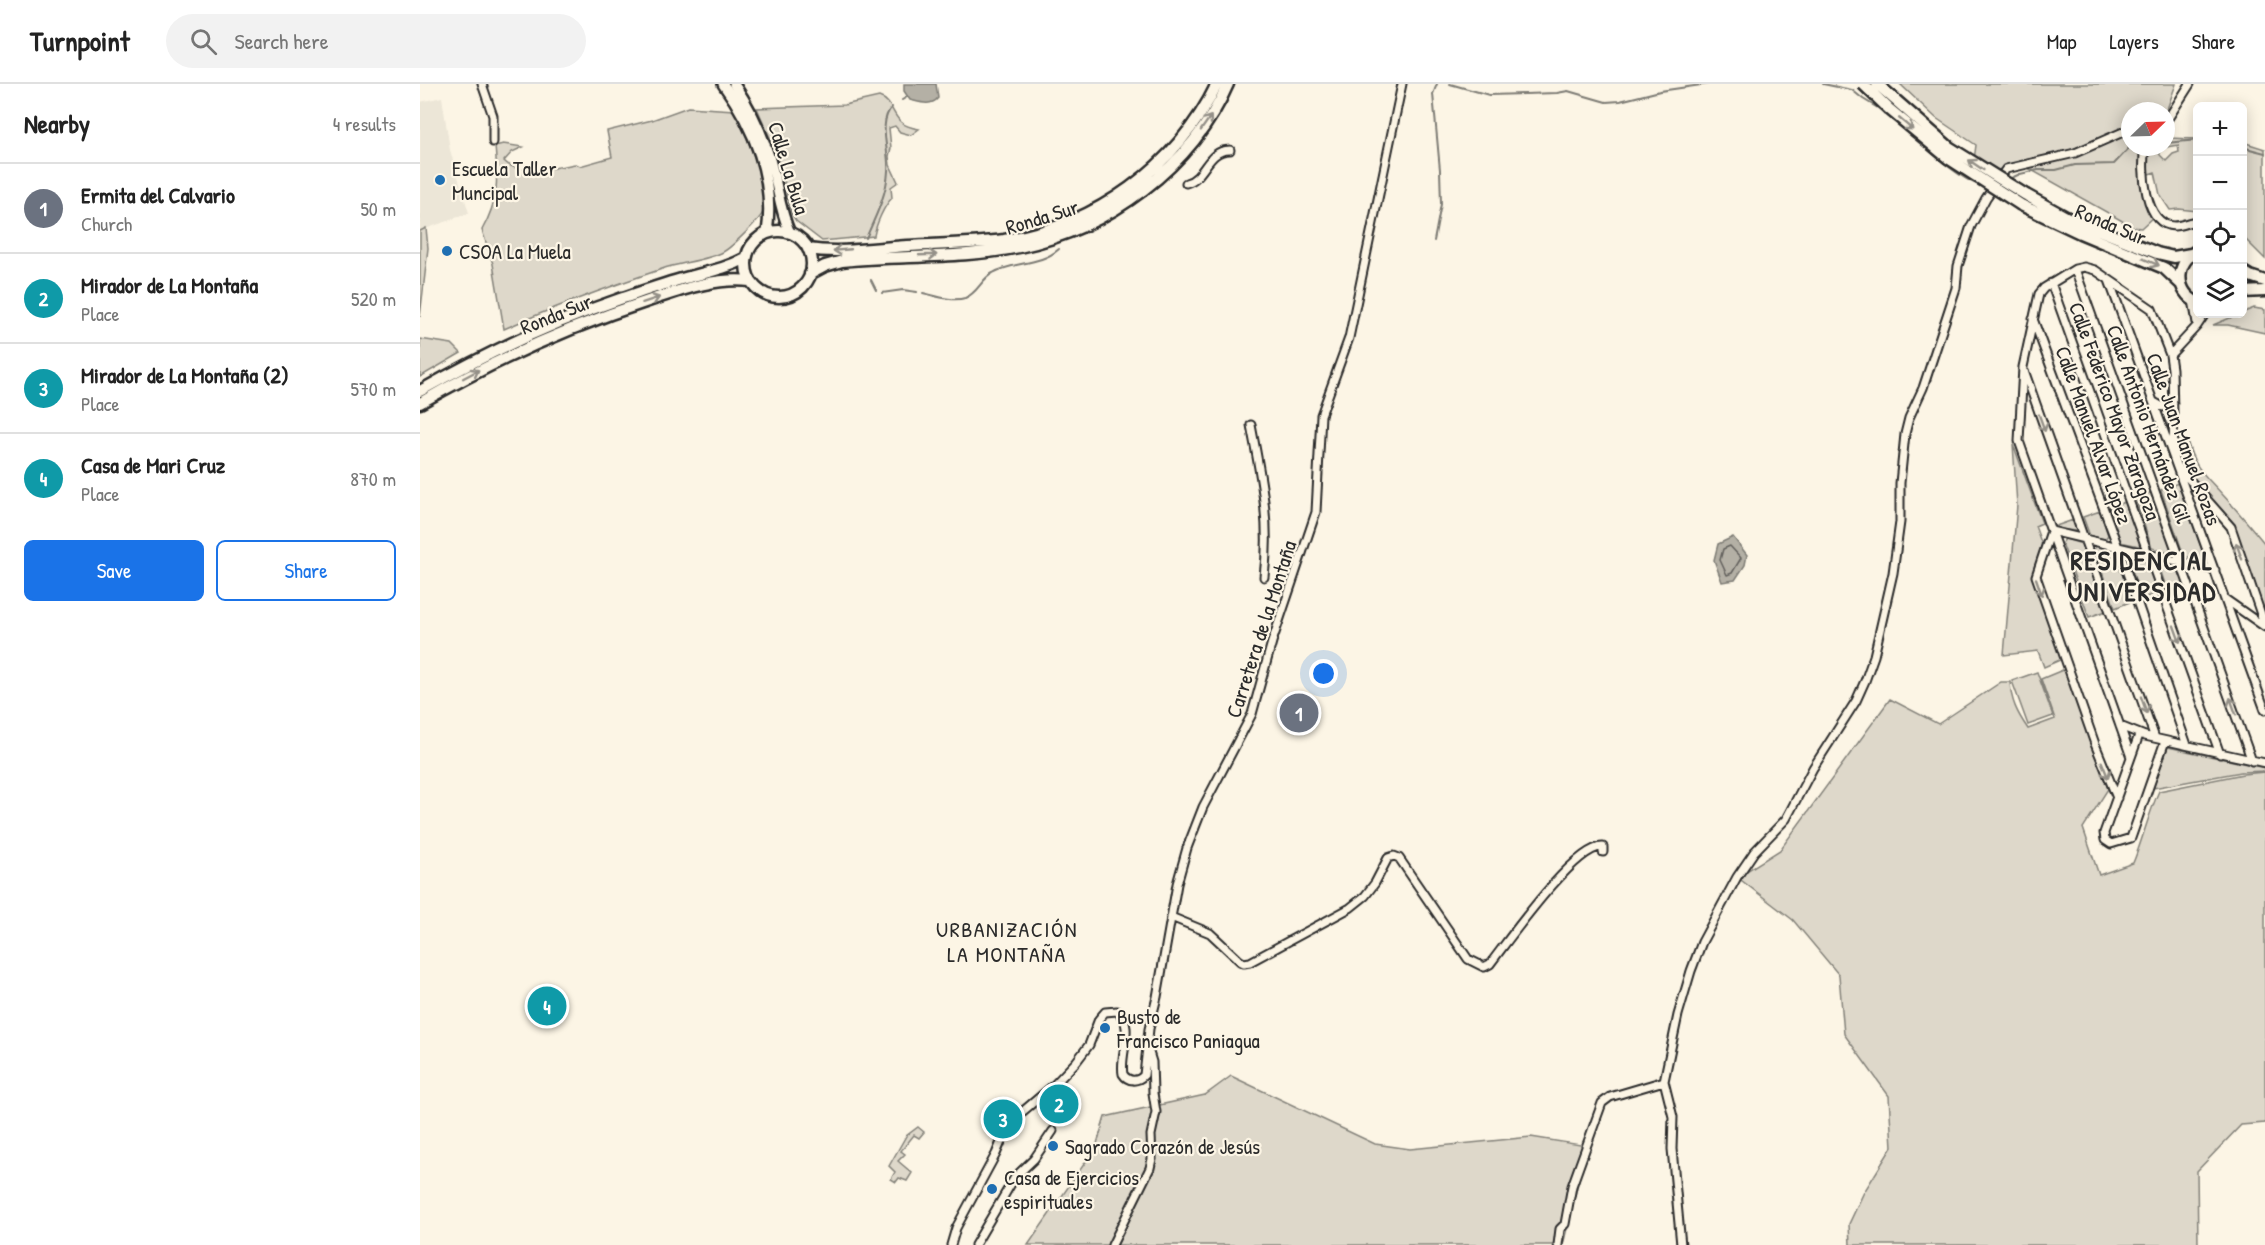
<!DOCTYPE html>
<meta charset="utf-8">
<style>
:root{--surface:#fff;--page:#f2f2f2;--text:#222;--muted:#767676;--line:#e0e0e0;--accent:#1a73e8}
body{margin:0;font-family:"Patrick Hand",sans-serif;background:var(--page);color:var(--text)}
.controls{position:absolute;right:18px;top:18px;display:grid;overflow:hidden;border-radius:9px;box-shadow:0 3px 15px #0003}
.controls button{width:54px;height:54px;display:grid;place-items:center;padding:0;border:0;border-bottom:2px solid var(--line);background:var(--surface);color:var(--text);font:30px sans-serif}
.compass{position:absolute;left:1701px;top:18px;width:54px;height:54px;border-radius:50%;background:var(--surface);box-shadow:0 3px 15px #0003;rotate:67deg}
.you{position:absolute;left:904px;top:590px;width:21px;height:21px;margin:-15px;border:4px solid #fff;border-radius:50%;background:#1a73e8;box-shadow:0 0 0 9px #1a73e833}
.badge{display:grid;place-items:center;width:39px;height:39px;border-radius:50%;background:var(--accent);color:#fff;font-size:20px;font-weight:700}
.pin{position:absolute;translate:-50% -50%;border:3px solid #fff;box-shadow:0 2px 6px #0006}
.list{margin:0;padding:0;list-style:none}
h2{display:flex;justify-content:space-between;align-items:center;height:78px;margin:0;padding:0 24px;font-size:26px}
h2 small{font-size:20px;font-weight:400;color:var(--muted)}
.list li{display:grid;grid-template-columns:39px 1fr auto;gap:18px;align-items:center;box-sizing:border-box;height:90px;padding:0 24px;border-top:2px solid var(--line)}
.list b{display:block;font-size:22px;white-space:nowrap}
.list p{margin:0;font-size:20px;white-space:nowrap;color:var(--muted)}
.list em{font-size:20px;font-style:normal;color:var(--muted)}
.actions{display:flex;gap:12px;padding:18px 24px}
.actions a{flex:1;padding:14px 0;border:2px solid var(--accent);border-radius:9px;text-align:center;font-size:21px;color:var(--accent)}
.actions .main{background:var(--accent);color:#fff}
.icon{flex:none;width:33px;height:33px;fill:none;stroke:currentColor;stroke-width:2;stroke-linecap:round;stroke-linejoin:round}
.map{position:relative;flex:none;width:1845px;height:1161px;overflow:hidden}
header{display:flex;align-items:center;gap:36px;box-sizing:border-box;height:84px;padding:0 30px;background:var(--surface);border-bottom:2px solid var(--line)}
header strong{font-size:28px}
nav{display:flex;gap:33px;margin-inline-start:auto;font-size:21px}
.search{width:420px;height:54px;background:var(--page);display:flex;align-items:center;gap:15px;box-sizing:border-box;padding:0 21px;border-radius:33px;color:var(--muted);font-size:22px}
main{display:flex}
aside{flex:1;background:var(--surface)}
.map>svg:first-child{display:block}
.built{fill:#ece6d7}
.green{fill:#ded8ca;stroke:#84827a;stroke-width:1.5}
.water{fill:#b4b0a5;stroke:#7d7b74;stroke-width:1.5}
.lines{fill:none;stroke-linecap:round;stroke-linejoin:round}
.shore{stroke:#62605c;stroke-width:1.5}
.stream{stroke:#7d7b74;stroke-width:2}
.minor-casing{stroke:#2b2b2b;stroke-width:11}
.secondary-casing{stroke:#2b2b2b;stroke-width:14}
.trunk-casing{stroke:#2b2b2b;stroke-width:15}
.minor{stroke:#fcf5e5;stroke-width:7}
.secondary{stroke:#fcf5e5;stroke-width:9}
.trunk{stroke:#fcf5e5;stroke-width:10}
.trunk-bridge-casing{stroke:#2b2b2b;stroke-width:15;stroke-linecap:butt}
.trunk-bridge{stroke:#fcf5e5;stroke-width:10}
.oneway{stroke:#949088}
.poi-dot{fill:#1f6fb2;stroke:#fcf5e5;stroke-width:2}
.labels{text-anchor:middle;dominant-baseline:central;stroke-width:4.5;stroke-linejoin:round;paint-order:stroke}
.poi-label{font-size:21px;fill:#2b2b2b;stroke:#fcf5e5;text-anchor:start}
.street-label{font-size:21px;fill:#2b2b2b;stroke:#fcf5e5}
.neighbourhood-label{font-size:22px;letter-spacing:1.5px;fill:#2b2b2b;stroke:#fcf5e5}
.district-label{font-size:27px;font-weight:bold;letter-spacing:1.5px;fill:#2b2b2b;stroke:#fcf5e5}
</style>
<header>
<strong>Turnpoint</strong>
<div class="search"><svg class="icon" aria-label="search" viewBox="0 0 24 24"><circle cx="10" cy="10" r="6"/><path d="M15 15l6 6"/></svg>Search here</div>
<nav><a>Map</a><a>Layers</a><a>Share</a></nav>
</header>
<main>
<aside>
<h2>Nearby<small>4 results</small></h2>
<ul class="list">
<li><span class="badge" style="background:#6b7280">1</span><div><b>Ermita del Calvario</b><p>Church</p></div><em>50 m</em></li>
<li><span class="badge" style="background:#0f9aa8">2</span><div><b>Mirador de La Montaña</b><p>Place</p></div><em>520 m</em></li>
<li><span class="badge" style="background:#0f9aa8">3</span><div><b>Mirador de La Montaña (2)</b><p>Place</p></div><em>570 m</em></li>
<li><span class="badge" style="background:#0f9aa8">4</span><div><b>Casa de Mari Cruz</b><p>Place</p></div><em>870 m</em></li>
</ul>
<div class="actions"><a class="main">Save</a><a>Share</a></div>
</aside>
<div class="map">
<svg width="1845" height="1161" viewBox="0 0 1845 1161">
<rect width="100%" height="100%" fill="#fcf5e5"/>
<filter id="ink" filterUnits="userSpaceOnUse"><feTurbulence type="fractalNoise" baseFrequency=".0167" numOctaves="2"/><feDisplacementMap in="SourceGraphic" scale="12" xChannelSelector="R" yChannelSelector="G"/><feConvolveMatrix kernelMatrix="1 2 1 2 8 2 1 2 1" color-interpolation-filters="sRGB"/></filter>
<g filter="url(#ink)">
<!-- built -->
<path class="built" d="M 22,13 L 30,66 L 49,129 L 0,147 L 0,18 Z"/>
<!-- green -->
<path class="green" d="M 1480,0 L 1756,0 L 1746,28 L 1710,27 L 1710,44 L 1644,68 L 1606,76 L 1578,86 L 1567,84 L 1554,76 L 1556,61 L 1516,34 Z
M 459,13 C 472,17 472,30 481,38 C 485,42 493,44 499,45 L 491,51 L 480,48 L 475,42 L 469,44 L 471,64 L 469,72 L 470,81 L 478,98 L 471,103 L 472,114 C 464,122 456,140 454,152 L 402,157 L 376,137 L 371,129 L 363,92 L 351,56 L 337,24 L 424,21 Z
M 268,23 L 314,26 C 324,46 353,109 342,130 C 338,137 311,164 303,168 C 288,176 259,179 242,185 C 188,203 136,222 84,245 L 73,180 L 62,146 C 79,116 78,95 75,62 L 83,60 L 103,63 L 92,68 L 84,77 C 101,94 135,83 156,80 L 160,82 L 192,73 L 187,47 L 232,36 Z
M 1710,50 L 1710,63 L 1723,63 C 1718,90 1722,108 1735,131 L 1721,144 L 1713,143 L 1606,83 Z
M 1746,54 L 1777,55 L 1777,127 L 1759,125 L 1750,126 L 1740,111 L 1735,88 L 1726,91 L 1729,63 L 1745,63 L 1739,64 L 1740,71 L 1746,77 L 1753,70 L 1759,68 L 1758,61 L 1746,63 Z
M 1826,59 L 1845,65 L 1845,175 L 1823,153 L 1822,60 Z
M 6,144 L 8,164 L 0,233 L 0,147 Z
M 1834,224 L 1845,226 L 1845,249 L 1808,241 L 1793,241 Z
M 0,255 L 32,260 L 41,269 L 0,293 Z
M 1761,356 L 1767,356 C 1774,384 1784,390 1802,410 C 1817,426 1831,443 1845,460 L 1845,529 L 1814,440 L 1761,381 Z
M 1593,360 L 1622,439 L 1615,442 L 1622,461 L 1612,493 L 1642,575 L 1624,583 L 1618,567 L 1584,571 L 1597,421 Z
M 1758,399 L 1784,471 L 1783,477 L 1764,472 L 1741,406 Z
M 1732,408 L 1753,468 L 1752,470 L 1732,464 L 1715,414 Z
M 1707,417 L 1721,458 L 1719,462 L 1700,458 L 1689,424 Z
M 1680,427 L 1688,451 L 1685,455 L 1670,452 L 1663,433 Z
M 1653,436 L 1656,447 L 1637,445 L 1636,442 Z
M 1645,455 L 1662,460 L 1686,527 L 1669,533 L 1642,459 Z
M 1676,462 L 1694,467 L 1712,517 L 1695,524 L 1674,466 Z
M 1707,470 L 1726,474 L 1739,508 L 1721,515 Z
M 1741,477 L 1758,482 L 1765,499 L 1747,506 L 1738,479 Z
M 1645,585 L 1688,705 L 1663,744 L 1679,791 L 1713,779 C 1723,755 1728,731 1739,707 L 1823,690 L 1845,688 L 1845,1039 L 1821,1041 L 1777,1087 L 1778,1161 L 1430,1161 L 1429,1140 L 1444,1108 L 1472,1063 L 1469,1012 L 1424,950 L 1419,891 L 1373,836 L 1317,793 L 1360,766 L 1470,615 L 1518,640 L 1581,598 L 1590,598 C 1591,617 1597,629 1608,645 L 1635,635 L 1621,595 Z
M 1617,588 L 1633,632 L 1608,641 L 1592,597 Z
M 1748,663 L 1845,684 L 1845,687 L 1821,688 L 1733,704 Z
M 811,992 L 955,1060 L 990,1065 L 1111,1053 L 1167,1062 L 1143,1161 L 608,1161 L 676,1063 L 685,1033 L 785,1011 Z
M 498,1043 L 504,1048 L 499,1054 L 494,1051 L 481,1067 L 485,1070 L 478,1077 L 492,1089 L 487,1097 L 479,1094 L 476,1098 L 471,1095 L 475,1088 L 469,1082 L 486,1052 Z"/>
<!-- water -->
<path class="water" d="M 484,0 L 516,0 L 518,14 C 511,23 499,18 490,16 L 484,7 Z
M 1313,453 L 1327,471 L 1325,481 L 1315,496 L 1302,498 L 1294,476 L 1298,460 Z"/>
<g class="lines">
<!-- shore -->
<path class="shore" d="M 1310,462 L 1321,474 L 1312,489 L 1307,491 L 1300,476 L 1303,465 Z"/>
<!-- stream -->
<path class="stream" d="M 1030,0 L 1069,11 L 1137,9 L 1148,7 L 1186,18 L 1200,17 L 1240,7 L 1288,0
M 1403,0 L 1432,6 L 1443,15 L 1466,29
M 482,16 L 487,13
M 1501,58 C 1513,71 1546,99 1563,102
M 1746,59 L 1778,56
M 1822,63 L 1845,69
M 1587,96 L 1600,90 L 1618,86 L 1636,86 L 1655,81 L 1694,80 L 1710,63
M 446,154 C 455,134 467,110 468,87 C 470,68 457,38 472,23
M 1014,157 L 1021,120 L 1020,86 L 1013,10 L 1017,0
M 451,196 L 456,206
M 462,209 L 483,206 L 497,208
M 503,209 C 516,212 532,218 545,214 C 558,209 561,195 573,189 C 594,177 620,182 639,165"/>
<defs>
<path id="minor" d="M 62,0 L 73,32 L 73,58
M 1746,35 L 1749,33 L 1770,0
M 1725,63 C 1721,84 1724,141 1754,142 C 1762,142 1770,137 1778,137
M 766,99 C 786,94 786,66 810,66
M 1655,185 L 1832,677
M 1689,196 L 1845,626
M 1631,199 L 1800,670
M 1773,216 L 1777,239
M 1613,235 L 1698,463 L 1767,661
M 1750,271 L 1777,242 L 1785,230
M 1605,289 L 1735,654
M 1734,318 L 1743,323 L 1753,319
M 831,341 C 841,394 851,438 844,493
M 1759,384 L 1811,443 L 1845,542
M 1805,515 L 1845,543
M 1700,642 L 1725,652 L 1845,679
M 1719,651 L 1684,749 L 1685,756 L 1691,760 L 1711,754 L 1745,657
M 1711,673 L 1599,357 L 1603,283 L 1619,210 L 1624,204 L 1655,185 L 1664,183 L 1675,186 L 1732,225 L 1750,271 L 1752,285 L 1754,374
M 1697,714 L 1675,660 L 1616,492 L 1631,447 L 1795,486
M 751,833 L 790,849 L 820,877 L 824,879 L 830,878 L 930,824 L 945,812 L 955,799 L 968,774 L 974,772 L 979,774 L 1048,875 L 1064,883 L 1070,880 C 1088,857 1155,761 1183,763 L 1183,768
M 531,1161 L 536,1144 L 576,1070 L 589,1039 L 634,1001 L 656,978 L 669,961 L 679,935 L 685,928 L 697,927 C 716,941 699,970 703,990 C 708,998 718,998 724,991 L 729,945 L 737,913 L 757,800 L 767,764 L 783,723 L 832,630 L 852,558 L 896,428 L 901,331 L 929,254 L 982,0
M 555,1161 L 595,1093 L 614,1075 L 633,1047
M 692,1161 L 730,1084 L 732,1075 L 731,1051 L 736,1028 L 733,1009 L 732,978 L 728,965
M 1138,1161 L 1140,1145 L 1145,1140 L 1152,1102 L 1182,1019 L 1190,1013 L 1244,997
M 1261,1161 L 1252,1065 L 1253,1033 L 1244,997 L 1258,931 L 1271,887 L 1282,858 L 1317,793 L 1334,768 L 1366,735 L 1393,684 L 1436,617 L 1445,597 L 1454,572 L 1473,489 L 1480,438 L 1480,399 L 1485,350 L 1489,334 L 1503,304 L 1536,204 L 1538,182 L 1551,142 L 1566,114 L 1586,85 L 1655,69 L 1703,48 L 1710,47"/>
<path id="secondary" d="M 303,0 C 334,43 355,95 347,149
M 314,0 C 333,28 346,57 354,90 C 359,111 361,129 370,149"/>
<path id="trunk" d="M 1606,111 L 1646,133 L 1737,169 L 1754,173 L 1771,170
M 1601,121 L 1660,149 L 1744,184 L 1761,200
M326 180a33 33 0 1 1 66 0a33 33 0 1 1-66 0Z
M 388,165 C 420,170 456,164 488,162 C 520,160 553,160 584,156 C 675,142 757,83 797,0
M 1778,166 C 1755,178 1754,207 1778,219
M 1822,187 L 1830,192 L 1845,197
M 390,190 L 405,182 L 422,177 C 480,171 541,175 599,163 C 688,145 772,83 808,0
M 1822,208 L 1845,207
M 0,307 C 65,270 130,239 200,215 C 221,208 243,200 265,194 C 287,188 306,185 326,174
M 0,319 C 73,277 148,243 228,217 C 261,206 295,193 330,197"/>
</defs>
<!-- minor casing -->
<use href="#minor" class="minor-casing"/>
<!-- secondary casing -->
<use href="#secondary" class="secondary-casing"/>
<!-- trunk casing -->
<use href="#trunk" class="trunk-casing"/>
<!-- minor -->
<use href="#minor" class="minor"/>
<!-- secondary -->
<use href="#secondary" class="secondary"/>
<!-- trunk -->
<use href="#trunk" class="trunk"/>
<defs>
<path id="trunk-bridge" d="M 1443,0 L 1469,25 L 1528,74 L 1601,121
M 1457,0 L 1529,63 L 1606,111"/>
</defs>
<!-- trunk-bridge casing -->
<use href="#trunk-bridge" class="trunk-bridge-casing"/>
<!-- trunk-bridge -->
<use href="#trunk-bridge" class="trunk-bridge"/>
</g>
<!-- one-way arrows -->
<defs><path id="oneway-shaft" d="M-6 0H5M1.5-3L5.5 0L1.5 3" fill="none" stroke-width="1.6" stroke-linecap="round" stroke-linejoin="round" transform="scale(1.5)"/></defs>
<g class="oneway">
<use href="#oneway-shaft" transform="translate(786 39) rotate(-55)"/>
<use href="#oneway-shaft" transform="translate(1486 40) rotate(40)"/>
<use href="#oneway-shaft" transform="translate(1556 81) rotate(-146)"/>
<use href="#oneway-shaft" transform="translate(422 166) rotate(175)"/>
<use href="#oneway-shaft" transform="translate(508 171) rotate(-2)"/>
<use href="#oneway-shaft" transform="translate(1731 178) rotate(23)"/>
<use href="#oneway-shaft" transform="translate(231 216) rotate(-18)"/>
<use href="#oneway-shaft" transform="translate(51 290) rotate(-28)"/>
<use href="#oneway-shaft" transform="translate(1622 339) rotate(70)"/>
<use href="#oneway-shaft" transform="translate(1819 467) rotate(-110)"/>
<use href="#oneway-shaft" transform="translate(1619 503) rotate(71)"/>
<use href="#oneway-shaft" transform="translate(1757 550) rotate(70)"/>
<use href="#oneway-shaft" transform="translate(1724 621) rotate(70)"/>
<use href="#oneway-shaft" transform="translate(1813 622) rotate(-110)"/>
<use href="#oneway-shaft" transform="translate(1685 686) rotate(68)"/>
</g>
</g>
<!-- markers -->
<g class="poi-dot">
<circle cx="20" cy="96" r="6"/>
<circle cx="27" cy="167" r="6"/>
<circle cx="685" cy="944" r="6"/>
<circle cx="633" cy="1062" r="6"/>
<circle cx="572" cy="1105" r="6"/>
</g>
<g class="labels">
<!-- poi labels -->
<g class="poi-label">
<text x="32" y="84">Escuela Taller<tspan x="32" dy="24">Muncipal</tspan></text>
<text x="39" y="167">CSOA La Muela</text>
<text x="697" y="932">Busto de<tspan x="697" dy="24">Francisco Paniagua</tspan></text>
<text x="645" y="1062">Sagrado Corazón de Jesús</text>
<text x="584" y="1093">Casa de Ejercicios<tspan x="584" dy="24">espirituales</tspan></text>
</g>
<!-- street labels -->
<g class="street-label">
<text transform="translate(369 84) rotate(73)">Calle La Bula</text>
<text transform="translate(622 133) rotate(-17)">Ronda Sur</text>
<text transform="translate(1691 140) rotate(23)">Ronda Sur</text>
<text transform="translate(136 230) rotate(-22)">Ronda Sur</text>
<text transform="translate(1695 327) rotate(70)">Calle Federico Mayor Zaragoza</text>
<text transform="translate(1729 340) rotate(70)">Calle Antonio Hernández Gil</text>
<text transform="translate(1674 351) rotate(70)">Calle Manuel Alvar López</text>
<text transform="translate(1764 355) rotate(70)">Calle Juan Manuel Rozas</text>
<text transform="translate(841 545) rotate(-72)">Carretera de la Montaña</text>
</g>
<!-- neighbourhood labels -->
<g class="neighbourhood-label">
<text x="587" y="845">URBANIZACIÓN<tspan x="587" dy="25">LA MONTAÑA</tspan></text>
</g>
<!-- district labels -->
<g class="district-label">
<text x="1722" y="476">RESIDENCIAL<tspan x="1722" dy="31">UNIVERSIDAD</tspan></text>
</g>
</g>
</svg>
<div class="controls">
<button>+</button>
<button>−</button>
<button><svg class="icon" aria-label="locate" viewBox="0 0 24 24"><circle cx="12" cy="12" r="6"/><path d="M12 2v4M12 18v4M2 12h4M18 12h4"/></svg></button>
<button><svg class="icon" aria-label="layers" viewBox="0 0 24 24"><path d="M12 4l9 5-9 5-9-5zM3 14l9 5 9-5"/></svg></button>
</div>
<svg class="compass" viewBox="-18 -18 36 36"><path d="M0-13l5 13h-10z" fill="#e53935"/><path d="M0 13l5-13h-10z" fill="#767676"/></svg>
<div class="you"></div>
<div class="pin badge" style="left:879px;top:629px;background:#6b7280">1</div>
<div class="pin badge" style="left:639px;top:1020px;background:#0f9aa8">2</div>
<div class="pin badge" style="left:583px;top:1035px;background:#0f9aa8">3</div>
<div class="pin badge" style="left:127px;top:922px;background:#0f9aa8">4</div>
</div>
</main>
